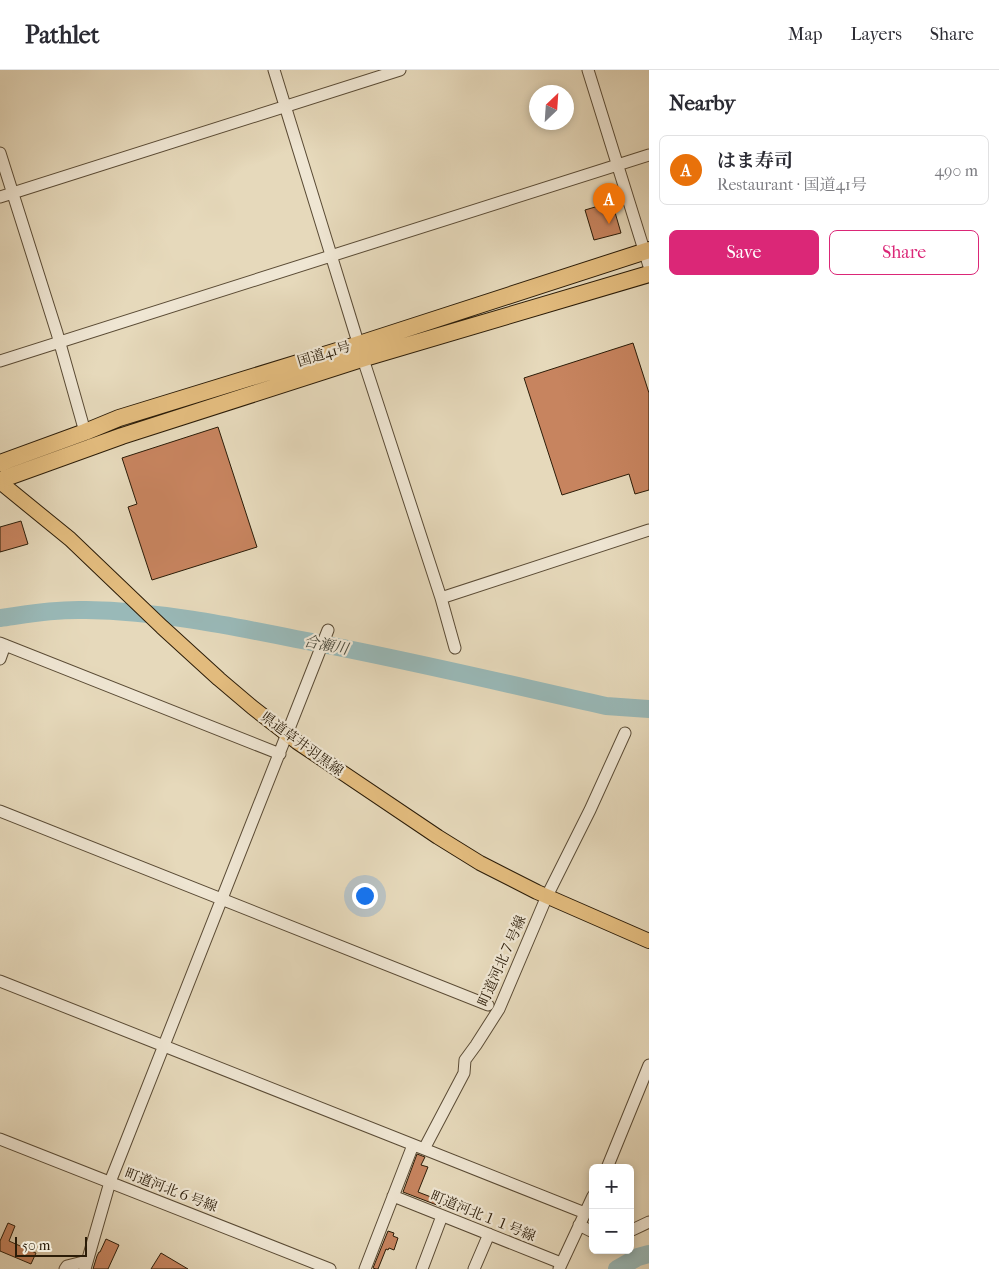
<!DOCTYPE html>
<meta charset="utf-8">
<style>
:root{--surface:#fff;--page:#f2f2f3;--text:#2b2b33;--muted:#7c7c81;--line:#e1e1e2;--accent:#db2777}
body{margin:0;font-family:"IM FELL French Canon","Noto Serif JP",serif;background:var(--page);color:var(--text)}
.controls{position:absolute;right:15px;bottom:15px;display:grid;overflow:hidden;border-radius:8px;box-shadow:0 2px 8px #0003}
.controls button{width:45px;height:45px;display:grid;place-items:center;padding:0;border:0;border-bottom:1px solid var(--line);background:var(--surface);color:var(--text);font:25px sans-serif}
.compass{position:absolute;left:529px;top:15px;width:45px;height:45px;border-radius:50%;background:var(--surface);box-shadow:0 2px 8px #0003;rotate:25deg}
.scale{position:absolute;left:15px;bottom:12px;width:72px;box-sizing:border-box;padding-left:5px;border:2px solid #2b1c08;border-top:0;font-size:14px;line-height:18px;white-space:nowrap;color:#2b1c08;-webkit-text-stroke:4px #efe6d3;paint-order:stroke}
.you{position:absolute;left:364px;top:825px;width:18px;height:18px;margin:-12px;border:4px solid #fff;border-radius:50%;background:#1a73e8;box-shadow:0 0 0 8px #1a73e833}
.badge{display:grid;place-items:center;width:32px;height:32px;border-radius:50%;background:var(--accent);color:#fff;font-size:16px;font-weight:700}
.pin{position:absolute;translate:-50% -41px;filter:drop-shadow(0 1px 2px #0008)}
.pin::after{content:'';position:absolute;top:26px;width:18px;height:15px;background:inherit;clip-path:polygon(0 0,100% 0,50% 100%)}
.list{margin:0;padding:0;list-style:none}
h2{display:flex;justify-content:space-between;align-items:center;height:65px;margin:0;padding:0 20px;font-size:21px}
h2 small{font-size:16px;font-weight:400;color:var(--muted)}
.list li{display:grid;grid-template-columns:32px 1fr auto;gap:15px;align-items:center;box-sizing:border-box;height:70px;margin:0 10px 10px;padding:0 10px;border:1px solid var(--line);border-radius:8px}
.list b{display:block;font-size:19px;white-space:nowrap}
.list p{margin:0;font-size:16px;white-space:nowrap;color:var(--muted)}
.list em{font-size:16px;font-style:normal;color:var(--muted)}
.actions{display:flex;gap:10px;padding:15px 20px}
.actions a{flex:1;padding:11px 0;border:1px solid var(--accent);border-radius:8px;text-align:center;font-size:18px;color:var(--accent)}
.actions .main{background:var(--accent);color:#fff}
.map{position:relative;flex:none;width:649px;height:1199px;overflow:hidden}
header{display:flex;align-items:center;gap:30px;box-sizing:border-box;height:70px;padding:0 25px;background:var(--surface);border-bottom:1px solid var(--line)}
header strong{font-size:24px}
nav{display:flex;gap:28px;margin-inline-start:auto;font-size:18px}
main{display:flex}
aside{flex:1;background:var(--surface)}
.map>svg:first-child{display:block}
.lines{fill:none;stroke-linecap:round;stroke-linejoin:round}
.river{stroke:#99b9b8;stroke-width:18}
.building{fill:#c7845f;stroke:#2b1c08}
.minor-casing{stroke:#5a4b35;stroke-width:13}
.major-casing{stroke:#2b1c08;stroke-width:16}
.highway-casing{stroke:#2b1c08;stroke-width:18}
.minor{stroke:#efe6d3;stroke-width:11}
.major{stroke:#e3bc7e;stroke-width:14}
.highway{stroke:#e3bc7e;stroke-width:16}
.labels{text-anchor:middle;dominant-baseline:central;stroke-width:4.5;stroke-linejoin:round;paint-order:stroke}
.street-label{font-size:14px;fill:#2b1c08;stroke:#efe6d3}
.water-label{font-size:15px;font-style:italic;fill:#4c4b3d;stroke:#efe6d3}
</style>
<header>
<strong>Pathlet</strong>
<nav><a>Map</a><a>Layers</a><a>Share</a></nav>
</header>
<main>
<div class="map">
<svg width="649" height="1199" viewBox="0 0 649 1199">
<rect width="100%" height="100%" fill="#e6d9bb"/>
<filter id="stains"><feTurbulence type="fractalNoise" baseFrequency=".004" numOctaves="4"/><feColorMatrix values="0 0 0 0 .2 0 0 0 0 .09 0 0 0 0 .02 0 0 0 .5 -.17"/></filter>
<radialGradient id="worn" r=".72"><stop offset=".6" stop-color="#630" stop-opacity="0"/><stop offset="1" stop-color="#630" stop-opacity=".3"/></radialGradient>
<g class="lines">
<!-- river -->
<path class="river" d="M 0,548 C 29,544 57,539 86,540 C 157,541 227,555 296,569 C 400,588 503,613 606,636 L 649,639
M 617,1199 L 638,1187 L 649,1184"/>
</g>
<!-- building -->
<path class="building" d="M 612,132 L 621,163 L 594,170 L 585,140 Z
M 633,273 L 649,323 L 649,420 L 635,424 L 629,404 L 562,425 L 524,308 Z
M 218,357 L 257,477 L 152,510 L 128,437 L 137,434 L 122,388 Z
M 21,451 L 28,474 L 0,482 L 0,457 Z
M 417,1084 L 425,1087 L 421,1095 L 428,1097 L 418,1122 L 444,1132 L 442,1137 L 403,1122 Z
M 8,1153 L 15,1156 L 9,1171 L 36,1183 L 31,1194 L 0,1181 L 0,1171 Z
M 388,1161 L 394,1163 L 393,1166 L 398,1168 L 394,1180 L 389,1178 L 388,1180 L 386,1179 L 378,1199 L 376,1199 L 373,1198 Z
M 106,1169 L 119,1175 L 108,1199 L 93,1199 L 97,1186 L 99,1182 L 100,1182 Z
M 161,1183 L 188,1199 L 151,1199 Z"/>
<g class="lines">
<defs>
<path id="minor" d="M 274,0 L 356,266
M 588,0 L 649,196
M 0,83 L 57,263 L 85,362
M 0,127 L 400,0
M 0,291 L 649,85
M 365,295 L 441,528 L 455,578
M 441,528 L 649,460
M 0,573 L 280,684
M 0,589 L 5,575
M 0,741 L 488,935
M 0,911 L 424,1079
M 0,1069 L 330,1199
M 607,1098 L 649,995
M 393,1126 L 561,1193
M 585,1143 L 424,1079 L 464,1003 L 465,990 L 476,975 L 499,939 L 547,826 L 590,740 L 625,663
M 579,1155 L 593,1162
M 630,1161 L 649,1152
M 65,1199 L 67,1196 L 87,1191
M 85,1199 L 110,1112 L 328,560
M 365,1199 L 413,1075
M 422,1199 L 442,1146
M 474,1199 L 489,1164
M 559,1199 L 593,1126"/>
<path id="major" d="M 0,412 L 70,469 L 162,557 L 219,609 L 252,637 L 297,672 L 438,767 L 480,793 L 537,822 L 649,871"/>
<path id="highway" d="M 0,393 L 85,362 L 119,348 L 350,277 L 649,180
M 0,410 L 122,366 L 368,287 L 649,204"/>
</defs>
<!-- minor casing -->
<use href="#minor" class="minor-casing"/>
<!-- major casing -->
<use href="#major" class="major-casing"/>
<!-- highway casing -->
<use href="#highway" class="highway-casing"/>
<!-- minor -->
<use href="#minor" class="minor"/>
<!-- major -->
<use href="#major" class="major"/>
<!-- highway -->
<use href="#highway" class="highway"/>
</g>
<g class="labels">
<!-- street labels -->
<g class="street-label">
<text transform="translate(324 284) rotate(-17)">国道41号</text>
<text transform="translate(302 674) rotate(36)">県道草井羽黒線</text>
<text transform="translate(502 891) rotate(-66)">町道河北７号線</text>
<text transform="translate(171 1120) rotate(21)">町道河北６号線</text>
<text transform="translate(483 1146) rotate(22)">町道河北１１号線</text>
</g>
<!-- water labels -->
<g class="water-label">
<text transform="translate(326 575) rotate(11)">合瀬川</text>
</g>
</g>
<rect width="100%" height="100%" filter="url(#stains)"/>
<rect width="100%" height="100%" fill="url(#worn)"/>
</svg>
<div class="controls">
<button>+</button>
<button>−</button>
</div>
<svg class="compass" viewBox="-18 -18 36 36"><path d="M0-13l5 13h-10z" fill="#e53935"/><path d="M0 13l5-13h-10z" fill="#7c7c81"/></svg>
<div class="scale">50 m</div>
<div class="you"></div>
<div class="pin badge" style="left:609px;top:154px;background:#e8710a">A</div>
</div>
<aside>
<h2>Nearby<small></small></h2>
<ul class="list">
<li><span class="badge" style="background:#e8710a">A</span><div><b>はま寿司</b><p>Restaurant · 国道41号</p></div><em>490 m</em></li>
</ul>
<div class="actions"><a class="main">Save</a><a>Share</a></div>
</aside>
</main>
